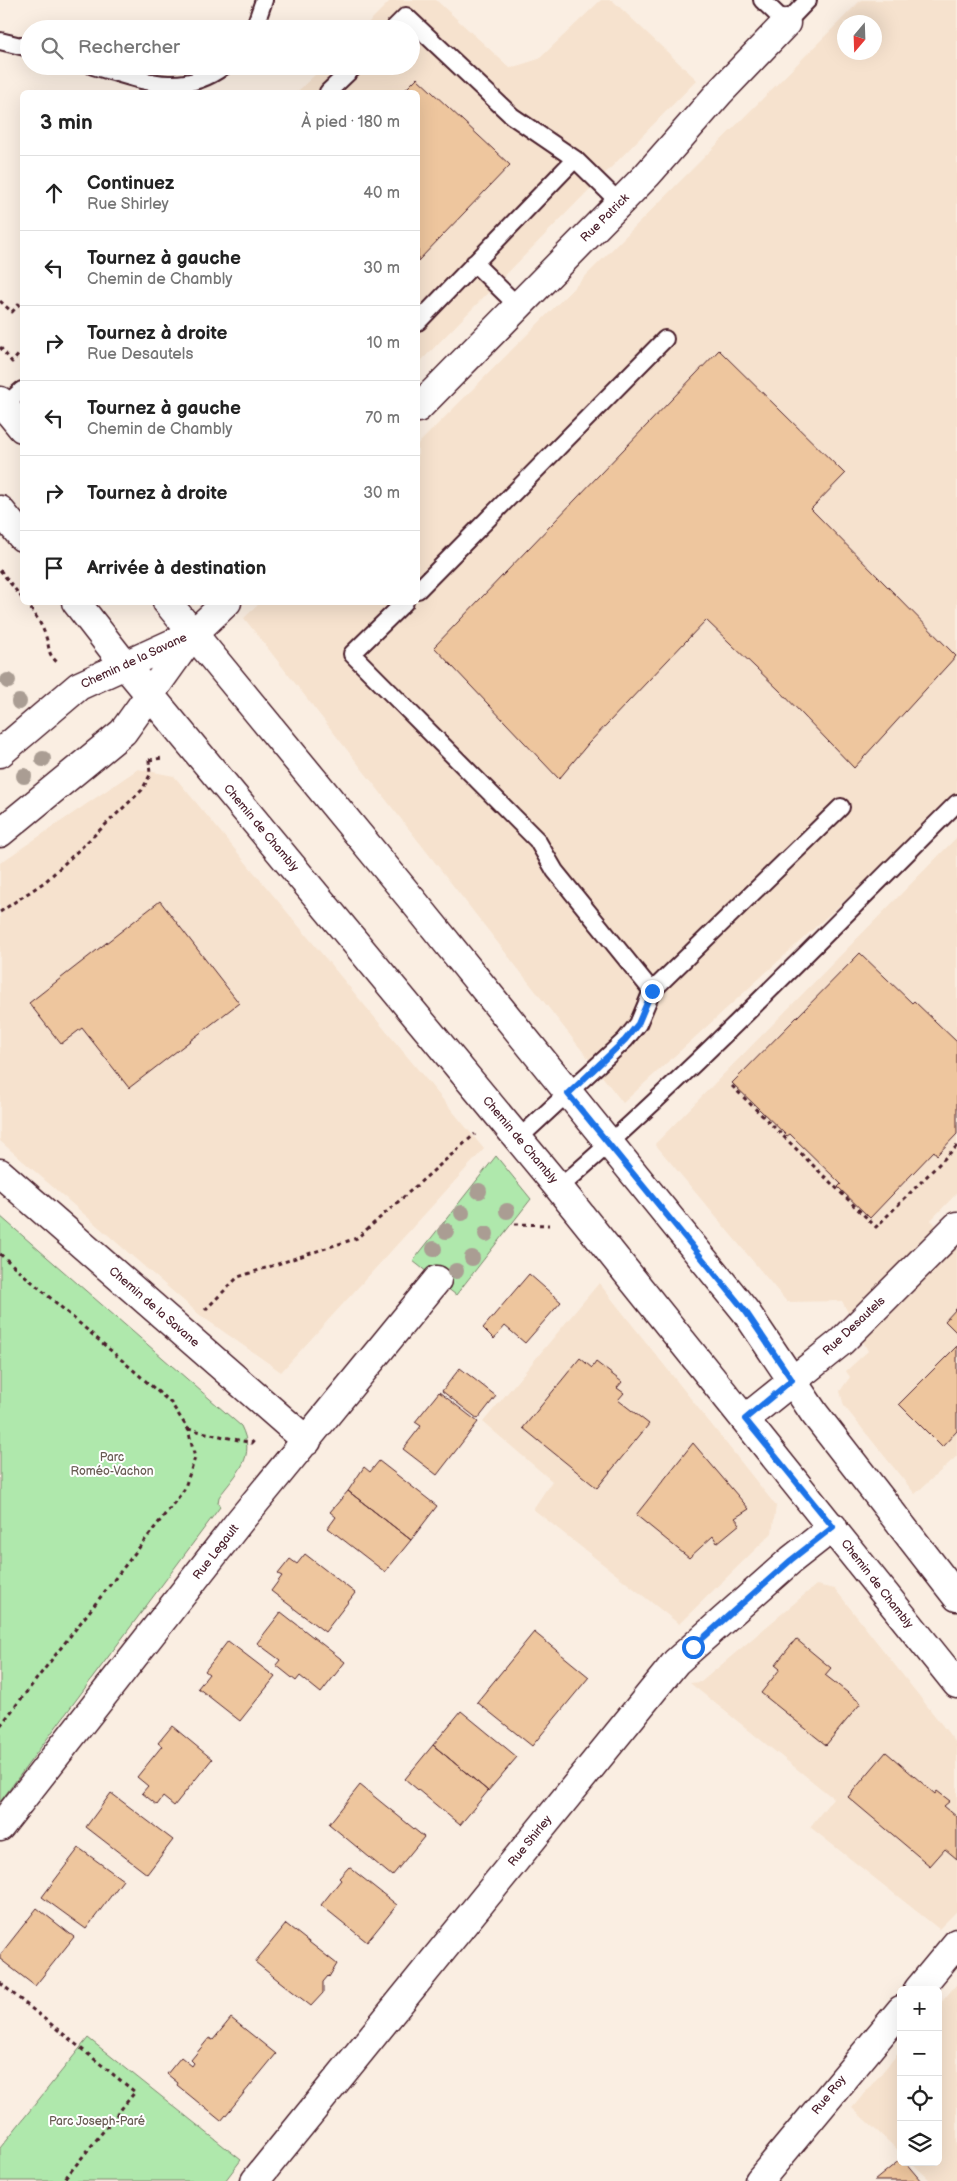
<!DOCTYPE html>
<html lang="fr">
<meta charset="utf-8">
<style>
:root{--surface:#fff;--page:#f2f2f2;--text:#222;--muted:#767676;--line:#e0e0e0}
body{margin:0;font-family:"Balsamiq Sans",sans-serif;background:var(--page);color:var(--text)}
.controls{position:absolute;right:15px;bottom:15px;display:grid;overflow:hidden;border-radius:8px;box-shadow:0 5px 20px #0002}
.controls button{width:45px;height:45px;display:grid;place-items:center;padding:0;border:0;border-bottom:1px solid var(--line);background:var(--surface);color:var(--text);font:25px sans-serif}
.compass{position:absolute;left:837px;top:15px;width:45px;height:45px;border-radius:50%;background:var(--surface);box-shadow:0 5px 20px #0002;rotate:199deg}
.stop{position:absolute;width:15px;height:15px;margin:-11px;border:4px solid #1a73e8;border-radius:50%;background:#fff}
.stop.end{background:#1a73e8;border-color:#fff;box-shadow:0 1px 5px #0008}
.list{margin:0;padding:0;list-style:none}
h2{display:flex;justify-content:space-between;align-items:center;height:65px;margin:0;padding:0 20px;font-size:21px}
h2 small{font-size:16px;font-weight:400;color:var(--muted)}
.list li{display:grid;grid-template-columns:32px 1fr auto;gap:15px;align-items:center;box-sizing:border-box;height:75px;padding:0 20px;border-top:1px solid var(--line)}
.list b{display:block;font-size:19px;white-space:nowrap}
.list p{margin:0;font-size:16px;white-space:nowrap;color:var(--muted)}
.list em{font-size:16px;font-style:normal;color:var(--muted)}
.icon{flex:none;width:28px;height:28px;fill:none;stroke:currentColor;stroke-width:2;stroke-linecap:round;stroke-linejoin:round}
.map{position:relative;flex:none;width:957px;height:2181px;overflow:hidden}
.search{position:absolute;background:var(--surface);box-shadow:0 5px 20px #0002;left:20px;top:20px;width:400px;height:55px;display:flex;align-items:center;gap:12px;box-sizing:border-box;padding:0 18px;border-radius:28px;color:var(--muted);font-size:19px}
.panel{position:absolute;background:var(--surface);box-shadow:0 5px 20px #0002;left:20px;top:90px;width:400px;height:515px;border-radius:8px}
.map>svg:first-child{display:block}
.built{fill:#f6e2ce;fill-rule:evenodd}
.green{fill:#afe8ac;stroke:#7c846c}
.building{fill:#eec69e;stroke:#4a1f2b}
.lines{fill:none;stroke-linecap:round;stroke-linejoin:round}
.lane-casing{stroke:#4a1f2b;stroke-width:20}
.street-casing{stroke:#4a1f2b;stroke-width:31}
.secondary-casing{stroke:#4a1f2b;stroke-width:31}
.path{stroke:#4a1f2b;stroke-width:3;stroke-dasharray:4 4;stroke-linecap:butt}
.lane{stroke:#fff;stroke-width:16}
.street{stroke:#fff;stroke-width:28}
.secondary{stroke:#fff;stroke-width:28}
.tree{fill:#aa9d93}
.route{stroke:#1a73e8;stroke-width:6}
.labels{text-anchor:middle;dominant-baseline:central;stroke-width:4;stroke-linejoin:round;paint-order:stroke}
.street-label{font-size:12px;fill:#4a1f2b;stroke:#fff}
.park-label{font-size:12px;fill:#685b52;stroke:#fff}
</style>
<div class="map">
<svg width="957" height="2181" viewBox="0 0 957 2181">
<rect width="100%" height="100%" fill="#faeee2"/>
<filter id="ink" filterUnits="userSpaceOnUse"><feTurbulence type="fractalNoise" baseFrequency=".02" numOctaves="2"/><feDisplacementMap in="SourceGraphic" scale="10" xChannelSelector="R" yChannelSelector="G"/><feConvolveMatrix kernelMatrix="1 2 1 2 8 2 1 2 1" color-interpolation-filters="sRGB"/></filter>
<g filter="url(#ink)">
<!-- built -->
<path class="built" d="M 391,0 L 436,0 L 510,68 L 539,59 L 601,0 L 612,0 L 697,80 L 418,364 L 418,92 L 297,92 L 324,66 L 411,66 L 411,29 L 362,29 Z
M 861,0 L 957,0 L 957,798 L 623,1103 L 244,618 L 260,603 L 418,602 L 418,444 ZM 844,22 L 874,22 L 874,52 L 844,52 Z
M 138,769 L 174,776 L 484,1149 L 281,1372 L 200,1315 L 0,1141 L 0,863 Z
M 957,837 L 957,1193 L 931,1220 L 957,1247 L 957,1456 L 915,1494 L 844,1406 L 840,1391 L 850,1377 L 846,1371 L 868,1351 L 842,1301 L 787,1302 L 655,1144 Z
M 599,1283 L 776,1506 L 772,1533 L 679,1624 L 533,1509 L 552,1481 L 483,1422 Z
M 816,1585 L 835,1589 L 957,1744 L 957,1911 L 939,1929 L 810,1827 L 833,1798 L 690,1683 L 701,1682 Z
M 957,1984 L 957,2181 L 931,2181 L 911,2162 L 938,2162 L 938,2006 Z
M 901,2050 L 901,2153 L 852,2108 Z"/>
<!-- green -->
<path class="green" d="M 496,1156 L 531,1199 L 456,1295 L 413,1261 Z
M 0,1216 L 241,1426 C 257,1458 237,1472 219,1497 L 218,1503 L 220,1507 L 0,1802 Z
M 88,2038 L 241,2160 L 225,2181 L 0,2181 L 0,2148 Z"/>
<!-- building -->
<path class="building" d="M 417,78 L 510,165 L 418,261 L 418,92 L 403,92 Z
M 719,350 L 845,474 L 811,509 L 956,656 L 854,768 L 779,690 L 706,620 L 588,744 L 559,779 L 434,647 Z
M 160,901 L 239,1003 L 129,1088 L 82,1028 L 61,1044 L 29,1003 Z
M 860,953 L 912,1003 L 914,1001 L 957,1042 L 957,1134 L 937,1155 L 934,1151 L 870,1218 L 838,1187 L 841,1184 L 790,1134 L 787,1136 L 732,1083 Z
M 529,1274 L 561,1302 L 525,1343 L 505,1326 L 494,1339 L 483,1328 Z
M 957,1308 L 957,1333 L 945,1321 Z
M 957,1346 L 957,1431 L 942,1447 L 899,1404 Z
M 580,1358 L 592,1368 L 596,1362 L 622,1382 L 617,1388 L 624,1393 L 618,1400 L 649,1424 L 597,1488 L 523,1428 Z
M 460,1368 L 496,1396 L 478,1419 L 442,1391 Z
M 439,1392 L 478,1422 L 437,1475 L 403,1449 L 421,1426 L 415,1422 Z
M 693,1443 L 749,1509 L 735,1518 L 740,1524 L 717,1543 L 713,1536 L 689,1558 L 636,1515 Z
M 379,1461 L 437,1506 L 411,1540 L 348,1491 L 364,1467 L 370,1472 Z
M 348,1491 L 411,1540 L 385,1572 L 328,1528 L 336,1517 L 330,1512 Z
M 305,1554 L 355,1593 L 325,1632 L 271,1591 L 282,1576 L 278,1574 L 290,1559 L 297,1564 Z
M 281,1612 L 345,1662 L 321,1693 L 300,1676 L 296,1681 L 276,1665 L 280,1660 L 257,1643 Z
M 534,1632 L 589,1677 L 532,1746 L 477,1702 Z
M 796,1639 L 831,1668 L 825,1675 L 861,1703 L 826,1745 L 761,1693 L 780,1669 L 775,1665 Z
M 228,1641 L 275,1677 L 240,1721 L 198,1688 L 209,1674 L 205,1671 Z
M 461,1711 L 517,1757 L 488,1791 L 433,1745 Z
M 172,1726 L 212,1759 L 174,1806 L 163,1797 L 157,1805 L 142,1793 L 148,1786 L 137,1777 L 162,1746 L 158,1743 Z
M 433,1745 L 488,1791 L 460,1825 L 405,1779 Z
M 886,1752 L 935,1794 L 937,1791 L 950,1801 L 944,1806 L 957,1817 L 957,1859 L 945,1849 L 930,1866 L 848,1797 Z
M 360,1785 L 424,1837 L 392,1876 L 329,1824 Z
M 111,1793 L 173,1840 L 147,1874 L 86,1827 Z
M 79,1848 L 123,1880 L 86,1929 L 42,1897 Z
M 349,1867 L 397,1905 L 367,1942 L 321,1905 L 341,1880 L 339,1878 Z
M 37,1908 L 74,1937 L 35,1986 L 0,1959 L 0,1955 Z
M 286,1924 L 337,1964 L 329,1977 L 328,1976 L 323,1982 L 323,1993 L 311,2006 L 255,1962 Z
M 231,2018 L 276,2054 L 221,2121 L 177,2085 L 178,2083 L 167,2074 L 181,2057 L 192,2066 L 194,2063 L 191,2060 L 209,2038 L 213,2040 Z
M 901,2159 L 901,2162 L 905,2162 L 921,2181 L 874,2181 Z"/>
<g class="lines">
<defs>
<path id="lane" d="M 762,0 L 786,23 L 808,0
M 254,29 L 264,0
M 393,29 L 406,16 L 512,116 L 575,159 L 620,203
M 0,41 L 29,48
M 93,66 C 139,79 181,99 224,66
M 328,92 L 355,66
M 474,263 L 518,306
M 418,322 L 575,159
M 4,406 L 22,390
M 418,590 L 665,339
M 405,602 L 352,654 L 537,840 L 555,871 L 652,991 L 841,807
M 518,1139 L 625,1040 L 638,1024 L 652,991
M 559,1188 C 698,1067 826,933 957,803"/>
<path id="street" d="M 418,408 L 647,175 L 720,92 L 786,23
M 193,634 L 227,602
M 0,1173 L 307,1441
M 745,1419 L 841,1342 L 957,1226
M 0,1827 L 239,1522 L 437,1280
M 918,1990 L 957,1943
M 255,2181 L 676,1662 L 791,1560 L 833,1527
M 759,2181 L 901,2010"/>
<path id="secondary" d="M 0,401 L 22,428
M 0,510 L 22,537
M 76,602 L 125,665 L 559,1188 L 957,1684
M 167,602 L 414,902 L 746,1312 L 814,1413 L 957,1597
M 0,753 L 79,686 L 191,635
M 0,833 L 123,732 L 193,634"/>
</defs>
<!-- lane casing -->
<use href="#lane" class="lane-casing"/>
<!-- street casing -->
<use href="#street" class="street-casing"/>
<!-- secondary casing -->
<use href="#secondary" class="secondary-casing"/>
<!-- path -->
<path class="path" d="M 0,301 L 12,312 L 22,301
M 0,347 L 12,362 L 22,351
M 0,570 L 22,598
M 26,602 C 34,613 42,624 46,637 C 51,652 46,652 59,664
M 149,760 L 163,758
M 0,912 L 46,881 L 142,790 L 150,775 L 149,760
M 732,1086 L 876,1227 L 957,1146
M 515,1224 L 549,1225
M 0,1254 L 171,1403 L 188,1429 L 195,1458 L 184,1490 L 0,1726
M 205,1310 L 238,1277 L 357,1238 L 475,1134
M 188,1429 L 252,1443 L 256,1438
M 0,1983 L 135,2092 L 63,2181"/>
<!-- lane -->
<use href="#lane" class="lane"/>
<!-- street -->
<use href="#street" class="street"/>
<!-- secondary -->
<use href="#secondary" class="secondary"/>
</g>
<!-- trees -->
<g class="tree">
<circle cx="8" cy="681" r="8"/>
<circle cx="19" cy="702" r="8"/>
<circle cx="43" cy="759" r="8"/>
<circle cx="24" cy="776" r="8"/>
<circle cx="479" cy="1191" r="8"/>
<circle cx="507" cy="1211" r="8"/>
<circle cx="462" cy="1213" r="8"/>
<circle cx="446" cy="1231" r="8"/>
<circle cx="486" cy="1234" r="8"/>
<circle cx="434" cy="1249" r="8"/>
<circle cx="472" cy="1258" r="8"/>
<circle cx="456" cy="1271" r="8"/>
</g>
</g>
<g class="lines" filter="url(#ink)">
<!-- route -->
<path class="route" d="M 652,991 L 638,1024 L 625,1040 L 568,1094 L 746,1312 L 792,1380 L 745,1419 L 833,1527 L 791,1560 L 693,1647"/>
</g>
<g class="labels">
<!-- street labels -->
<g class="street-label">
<text transform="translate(605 218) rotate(-45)">Rue Patrick</text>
<text transform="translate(134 661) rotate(-25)">Chemin de la Savane</text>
<text transform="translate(261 828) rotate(50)">Chemin de Chambly</text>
<text transform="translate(520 1140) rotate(50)">Chemin de Chambly</text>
<text transform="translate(154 1307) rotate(41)">Chemin de la Savane</text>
<text transform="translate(854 1326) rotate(-43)">Rue Desautels</text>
<text transform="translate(216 1552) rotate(-52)">Rue Legault</text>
<text transform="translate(877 1584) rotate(52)">Chemin de Chambly</text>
<text transform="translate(530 1841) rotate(-51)">Rue Shirley</text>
<text transform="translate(829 2095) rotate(-51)">Rue Roy</text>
</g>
<!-- park labels -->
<g class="park-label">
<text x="112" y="1457">Parc<tspan x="112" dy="14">Roméo-Vachon</tspan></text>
<text x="97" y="2121">Parc Joseph-Paré</text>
</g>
</g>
</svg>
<div class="controls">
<button>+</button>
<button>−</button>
<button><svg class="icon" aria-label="locate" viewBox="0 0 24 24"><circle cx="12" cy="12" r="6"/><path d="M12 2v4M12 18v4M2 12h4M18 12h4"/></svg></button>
<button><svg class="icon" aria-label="layers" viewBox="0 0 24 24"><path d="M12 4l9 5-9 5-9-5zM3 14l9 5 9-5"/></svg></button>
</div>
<svg class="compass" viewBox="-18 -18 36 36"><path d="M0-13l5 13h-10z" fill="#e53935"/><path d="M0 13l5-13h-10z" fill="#767676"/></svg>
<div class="stop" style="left:693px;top:1647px"></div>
<div class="stop end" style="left:652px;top:991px"></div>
<div class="search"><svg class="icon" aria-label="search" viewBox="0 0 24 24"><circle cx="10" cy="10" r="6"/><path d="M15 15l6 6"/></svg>Rechercher</div>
<section class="panel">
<h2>3 min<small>À pied · 180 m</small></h2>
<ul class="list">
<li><svg class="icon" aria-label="ahead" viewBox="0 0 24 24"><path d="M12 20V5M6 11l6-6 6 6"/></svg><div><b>Continuez</b><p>Rue Shirley</p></div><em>40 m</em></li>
<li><svg class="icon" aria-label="left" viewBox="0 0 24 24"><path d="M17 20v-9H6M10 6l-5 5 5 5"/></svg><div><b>Tournez à gauche</b><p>Chemin de Chambly</p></div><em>30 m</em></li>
<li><svg class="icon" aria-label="right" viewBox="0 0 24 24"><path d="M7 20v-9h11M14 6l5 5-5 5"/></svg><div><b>Tournez à droite</b><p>Rue Desautels</p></div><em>10 m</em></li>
<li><svg class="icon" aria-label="left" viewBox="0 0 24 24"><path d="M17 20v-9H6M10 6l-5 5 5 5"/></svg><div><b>Tournez à gauche</b><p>Chemin de Chambly</p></div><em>70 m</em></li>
<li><svg class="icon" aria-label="right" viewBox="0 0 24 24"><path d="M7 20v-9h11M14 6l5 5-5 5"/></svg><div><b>Tournez à droite</b></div><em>30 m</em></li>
<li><svg class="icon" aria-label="arrive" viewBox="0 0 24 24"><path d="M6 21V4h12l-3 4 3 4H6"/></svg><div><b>Arrivée à destination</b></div></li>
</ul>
</section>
</div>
